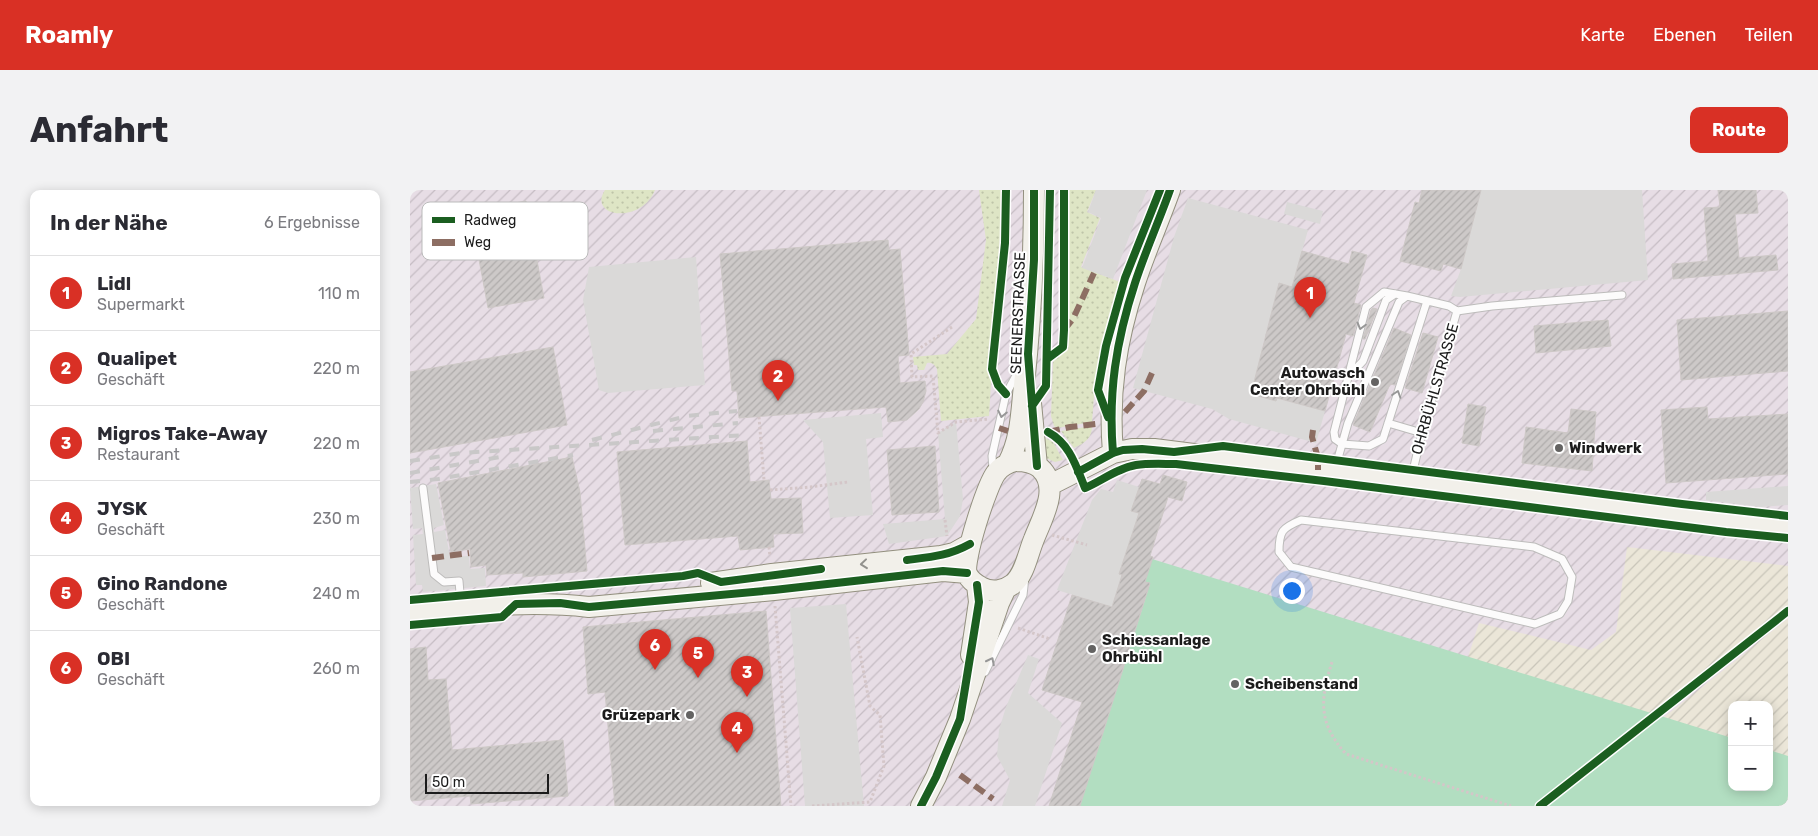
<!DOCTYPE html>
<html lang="de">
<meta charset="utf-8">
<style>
:root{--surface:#fff;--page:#f2f2f3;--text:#2b2b33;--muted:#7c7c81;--line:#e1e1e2;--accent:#d93025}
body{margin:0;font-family:Rubik,sans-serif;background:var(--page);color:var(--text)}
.controls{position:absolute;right:15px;bottom:15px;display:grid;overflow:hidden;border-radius:10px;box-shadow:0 2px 12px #0003}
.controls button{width:45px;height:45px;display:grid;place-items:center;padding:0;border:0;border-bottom:1px solid var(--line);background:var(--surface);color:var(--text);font:25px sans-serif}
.scale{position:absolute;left:15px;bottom:12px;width:124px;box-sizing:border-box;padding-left:5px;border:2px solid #1c1c1c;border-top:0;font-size:14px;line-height:18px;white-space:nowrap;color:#1c1c1c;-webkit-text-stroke:4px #fff;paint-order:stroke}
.you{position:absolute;left:881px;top:400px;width:18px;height:18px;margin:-12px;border:4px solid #fff;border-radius:50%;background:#1a73e8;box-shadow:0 0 0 8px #1a73e833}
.badge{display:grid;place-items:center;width:32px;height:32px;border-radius:50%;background:var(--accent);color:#fff;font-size:16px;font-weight:700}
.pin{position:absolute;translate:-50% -41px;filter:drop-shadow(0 1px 2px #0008)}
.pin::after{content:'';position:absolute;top:26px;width:18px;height:15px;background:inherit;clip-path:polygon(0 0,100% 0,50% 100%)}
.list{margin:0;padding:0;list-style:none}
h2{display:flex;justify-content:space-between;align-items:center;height:65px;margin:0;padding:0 20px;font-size:21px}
h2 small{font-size:16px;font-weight:400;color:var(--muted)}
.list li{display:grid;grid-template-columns:32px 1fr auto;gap:15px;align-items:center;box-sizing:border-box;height:75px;padding:0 20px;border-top:1px solid var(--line)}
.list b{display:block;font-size:19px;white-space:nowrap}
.list p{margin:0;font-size:16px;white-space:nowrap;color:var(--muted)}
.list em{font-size:16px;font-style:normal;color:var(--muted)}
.map{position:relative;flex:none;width:1378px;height:616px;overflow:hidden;border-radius:10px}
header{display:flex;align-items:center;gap:30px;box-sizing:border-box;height:70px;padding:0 25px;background:var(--accent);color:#fff}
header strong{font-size:24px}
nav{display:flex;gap:28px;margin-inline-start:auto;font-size:18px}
.intro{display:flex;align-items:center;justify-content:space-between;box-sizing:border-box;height:120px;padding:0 30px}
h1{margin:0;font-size:35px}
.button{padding:12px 22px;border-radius:10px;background:var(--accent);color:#fff;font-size:18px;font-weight:700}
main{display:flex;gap:30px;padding:0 30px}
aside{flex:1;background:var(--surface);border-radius:10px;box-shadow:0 2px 12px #0003}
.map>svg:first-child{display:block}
.industrial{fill:url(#industrial-furrows);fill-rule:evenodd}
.farmland{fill:url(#farmland-furrows);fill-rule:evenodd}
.grass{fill:url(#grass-dots)}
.pitch{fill:#b2dec1}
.parking{fill:#dad9d8}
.building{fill:url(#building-hatch);stroke:#cdc8c6}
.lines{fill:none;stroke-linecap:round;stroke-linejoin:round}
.lane-casing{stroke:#bdbcbb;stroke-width:9}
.secondary-casing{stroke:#93907f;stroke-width:22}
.path{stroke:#d4c6c8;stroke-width:3;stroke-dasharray:2.5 2.5;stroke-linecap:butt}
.lane{stroke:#fcfbfb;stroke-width:7}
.secondary{stroke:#f2f0ea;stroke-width:20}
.rail{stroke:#c9c8c8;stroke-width:4;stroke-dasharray:10 10;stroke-linecap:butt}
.quiet{stroke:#8d6e63;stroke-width:6;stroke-dasharray:12 6;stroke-linecap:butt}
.cycleway-casing{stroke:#fff;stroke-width:11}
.cycleway{stroke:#1b5e20;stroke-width:8}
.oneway{stroke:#979797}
.oneway2{stroke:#92918d}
.poi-dot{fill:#646362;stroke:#fff;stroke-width:2}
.labels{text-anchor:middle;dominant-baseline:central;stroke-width:4;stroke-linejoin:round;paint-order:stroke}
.street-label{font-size:15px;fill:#1c1c1c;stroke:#fff}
.poi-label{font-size:15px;font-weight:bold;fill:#1c1c1c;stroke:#fff;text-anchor:start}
.key{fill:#fff;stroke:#bbb;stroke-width:1}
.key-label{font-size:14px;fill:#1c1c1c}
</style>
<header>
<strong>Roamly</strong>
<nav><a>Karte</a><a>Ebenen</a><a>Teilen</a></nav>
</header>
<div class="intro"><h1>Anfahrt</h1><a class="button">Route</a></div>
<main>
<aside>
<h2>In der Nähe<small>6 Ergebnisse</small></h2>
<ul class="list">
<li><span class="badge">1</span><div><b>Lidl</b><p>Supermarkt</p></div><em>110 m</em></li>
<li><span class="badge">2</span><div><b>Qualipet</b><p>Geschäft</p></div><em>220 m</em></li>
<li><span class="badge">3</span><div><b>Migros Take-Away</b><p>Restaurant</p></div><em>220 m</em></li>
<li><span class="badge">4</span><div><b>JYSK</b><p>Geschäft</p></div><em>230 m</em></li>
<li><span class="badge">5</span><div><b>Gino Randone</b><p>Geschäft</p></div><em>240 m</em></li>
<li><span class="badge">6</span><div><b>OBI</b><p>Geschäft</p></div><em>260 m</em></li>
</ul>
</aside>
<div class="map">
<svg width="1378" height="616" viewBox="0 0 1378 616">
<defs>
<pattern id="industrial-furrows" width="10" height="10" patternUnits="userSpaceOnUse" patternTransform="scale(1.25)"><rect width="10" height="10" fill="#e7dde5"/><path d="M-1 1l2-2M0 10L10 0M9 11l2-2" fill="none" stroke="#c6bdc4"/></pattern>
<pattern id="farmland-furrows" width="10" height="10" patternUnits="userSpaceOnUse" patternTransform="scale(1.25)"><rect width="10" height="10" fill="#ebe6d8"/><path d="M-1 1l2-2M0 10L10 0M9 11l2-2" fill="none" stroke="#c9c5b9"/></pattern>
<pattern id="grass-dots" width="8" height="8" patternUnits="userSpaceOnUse" patternTransform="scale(1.25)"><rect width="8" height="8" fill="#dee5c5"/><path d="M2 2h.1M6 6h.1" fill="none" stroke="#bec4a9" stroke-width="1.8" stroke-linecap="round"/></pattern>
<pattern id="building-hatch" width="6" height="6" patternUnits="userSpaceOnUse" patternTransform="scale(1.25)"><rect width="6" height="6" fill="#cdc9c8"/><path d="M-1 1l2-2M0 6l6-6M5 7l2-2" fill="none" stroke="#afacab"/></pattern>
</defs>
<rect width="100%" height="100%" fill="#eae7e5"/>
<!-- industrial -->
<path class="industrial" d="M 0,0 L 1378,0 L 1378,616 L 0,616 ZM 1322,515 L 1359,515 L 1359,597 L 1322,597 Z"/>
<!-- farmland -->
<path class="farmland" d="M 1217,357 L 1378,376 L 1378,415 L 1131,610 L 1038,529 L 1069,433 L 1181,460 L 1206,442 Z
M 1378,428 L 1378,616 L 1142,616 L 1335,463 ZM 1322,515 L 1359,515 L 1359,597 L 1322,597 Z"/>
<!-- grass -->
<path class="grass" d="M 195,0 L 245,0 C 231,35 177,27 195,0 Z
M 569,0 L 593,0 L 579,226 L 531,231 L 527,179 C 524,174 522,172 517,173 L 514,180 L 508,180 L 507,175 L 504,175 L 503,167 L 537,164 L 566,129 L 576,50 Z
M 655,0 L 686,0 L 677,22 L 690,28 L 671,77 L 710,92 L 685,193 L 682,232 L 647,238 L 644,236 L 641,226 L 643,172 L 655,159 L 658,148 Z
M 682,236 C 682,248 675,253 664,258 L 651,241 Z
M 633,247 L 643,252 L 653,270 L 645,272 L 636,268 Z"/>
<!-- pitch -->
<path class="pitch" d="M 742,369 L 1322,548 L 1322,597 L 1359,597 L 1359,560 L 1378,566 L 1378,616 L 670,616 L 740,394 L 735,392 Z"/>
<!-- parking -->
<path class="parking" d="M 686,0 L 737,0 L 703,89 L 672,78 L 691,28 L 678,22 Z
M 1071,0 L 1232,0 L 1238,90 L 1050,107 L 1041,106 L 1051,79 Z
M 778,8 L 898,40 L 882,97 L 869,94 L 852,158 L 865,162 L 851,204 L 915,221 L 906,253 L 819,229 L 802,219 L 723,198 L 764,47 Z
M 877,12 L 913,21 L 910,34 L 874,24 Z
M 286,67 L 295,195 L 198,203 L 189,200 L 173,110 L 179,77 Z
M 471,223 L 473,247 L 456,249 L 463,325 L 420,328 L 413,252 L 393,230 Z
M 546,232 L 553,309 L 550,326 L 537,346 L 479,354 L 473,334 L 535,329 L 528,243 Z
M 707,290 L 729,297 L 721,321 L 729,323 L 710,384 L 712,385 L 702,417 L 647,400 L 682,310 L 691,299 L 703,302 Z
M 26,294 L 34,335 L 24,338 L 24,342 L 35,340 L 40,367 L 59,366 L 60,379 L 75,378 L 76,396 L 13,402 L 12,395 L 6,395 L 3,345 L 13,344 L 12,338 L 3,339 L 0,298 Z
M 1378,296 L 1378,315 L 1351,317 L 1296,310 L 1296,302 Z
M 436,414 L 454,616 L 395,616 L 380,418 Z
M 618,465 L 629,469 L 618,503 L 652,533 L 625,616 L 592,616 L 600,590 L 587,566 L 589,540 L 596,517 Z"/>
<!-- building -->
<path class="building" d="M 1012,0 L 1071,0 L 1051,79 L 1033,74 L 1031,81 L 990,71 L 1005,12 L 1009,13 Z
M 1308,0 L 1346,0 L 1348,23 L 1325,24 L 1329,68 L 1366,65 L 1368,80 L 1263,89 L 1262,74 L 1298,71 L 1294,18 L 1310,17 Z
M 116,11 L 134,108 L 78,118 L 60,21 Z
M 478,50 L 479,60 L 490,59 L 499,165 L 488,166 L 490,193 L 515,191 L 516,201 L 513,212 L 509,219 L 497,230 L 478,232 L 476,217 L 329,228 L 327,201 L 322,201 L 310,64 Z
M 892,61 L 939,74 L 942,61 L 957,65 L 944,113 L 951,115 L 943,146 L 936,144 L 915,221 L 867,208 L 866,211 L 841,204 L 869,93 L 882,97 Z
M 963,118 L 967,119 L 955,149 L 953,149 L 961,120 Z
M 1378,121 L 1378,181 L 1271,190 L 1267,130 Z
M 1198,130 L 1201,156 L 1126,163 L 1124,136 Z
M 984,138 L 1001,145 L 985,195 L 980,194 L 960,242 L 943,235 Z
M 1013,143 L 1028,147 L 1012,203 L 995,198 Z
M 143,157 L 157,235 L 0,263 L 0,182 Z
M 1058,214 L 1076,217 L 1069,256 L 1052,253 Z
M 1297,217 L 1298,229 L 1378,224 L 1378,284 L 1256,293 L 1251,220 Z
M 1161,219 L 1186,222 L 1182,281 L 1112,273 L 1116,237 L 1158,243 Z
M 337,251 L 340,292 L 359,290 L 361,309 L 391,308 L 393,343 L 363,344 L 364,357 L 330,360 L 328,346 L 215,355 L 207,262 Z
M 525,256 L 529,322 L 482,325 L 477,260 Z
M 162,267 L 170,302 L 177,381 L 113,387 L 113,383 L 77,385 L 76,375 L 61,377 L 60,359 L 41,362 L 28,293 Z
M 753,285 L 777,292 L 772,311 L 758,307 L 740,366 L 743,367 L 735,392 L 740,393 L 670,616 L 639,616 L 672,512 L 632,500 L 662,405 L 702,417 L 712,385 L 709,384 L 729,323 L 721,321 L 732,289 L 750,294 Z
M 356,421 L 371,616 L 205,616 L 195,502 L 178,504 L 173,437 Z
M 16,457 L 18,490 L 36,489 L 42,560 L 153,550 L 158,606 L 61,614 L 60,606 L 0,611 L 0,459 Z"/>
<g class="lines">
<defs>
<path id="lane" d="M 997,106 L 974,102 L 956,117 L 924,242 L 925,249 L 932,254 L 959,256 L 973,249 L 1017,111
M 939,186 L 953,171 L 976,110 L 985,104
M 978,233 L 1012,243
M 583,279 L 582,266 L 596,204 L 608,182
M 925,279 L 938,233 L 989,112 L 997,106 L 1039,116 L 1047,121
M 1001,289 L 1012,243 L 1047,121 L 1082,116 L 1212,105
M 13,298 L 24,384 L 34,392 L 49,391 L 51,415
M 891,330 L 1124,357 L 1152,369 L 1162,387 L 1158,411 L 1150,424 L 1125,434 L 881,377 L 869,362 C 869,341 872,338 891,330 Z
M 575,482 L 613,405 L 615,387"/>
<path id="secondary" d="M 621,213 L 627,276
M 703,263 C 698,203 706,151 725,93 C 735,62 749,31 760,0
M 605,271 C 615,271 623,272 630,278 C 651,297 632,328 624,349 C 618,363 615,384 603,394 C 594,401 581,403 571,397 C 565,394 560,390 557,384 C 552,371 577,295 586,283 C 591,276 598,273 605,271 Z
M 598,273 C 611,248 611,223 614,195 C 621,130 624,65 624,0
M 640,295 L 703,263 L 722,259 L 744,259 L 1363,337 L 1378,337
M 301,393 L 362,384 L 531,366 L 544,363 L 560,354
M 0,422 C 60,417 119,410 179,417 L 364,400 L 533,381 L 557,383
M 561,465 L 569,412 L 567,395
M 511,616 L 526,587 L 550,529 L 589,413 L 596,398"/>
</defs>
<!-- lane casing -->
<use href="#lane" class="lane-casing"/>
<!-- secondary casing -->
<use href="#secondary" class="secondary-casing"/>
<!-- path -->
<path class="path" d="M 542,137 L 501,164 L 502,187 L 523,186 L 528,243 L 546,232 L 579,229
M 349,227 L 354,290
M 360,300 L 400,297 L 438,292
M 535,330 L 537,346
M 642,345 L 677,355
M 359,357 L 360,367
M 365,416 L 381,616
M 608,438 L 640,449
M 922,472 C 910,510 908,533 936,564 L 1101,616
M 402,616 L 460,612 L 474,576 L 470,525 L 460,516 L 447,447
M 1130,616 L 1378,421"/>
<!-- lane -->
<use href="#lane" class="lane"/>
<!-- secondary -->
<use href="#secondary" class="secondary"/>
<!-- rail -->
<path class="rail" d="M 243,241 L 328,233
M 182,250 L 277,226 L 327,221
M 0,271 L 51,263 L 336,245
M 0,283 L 96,266
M 0,292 L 28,289 L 163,265"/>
<!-- quiet -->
<path class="quiet" d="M 654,140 L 663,129 L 684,83
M 715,222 L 734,201 L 742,183
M 589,238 L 598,241
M 903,240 L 902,247 L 908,268 L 908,280
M 638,242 L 660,237 L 686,234
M 22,368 L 59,363
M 550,585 L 583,609"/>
<defs>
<path id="cycleway" d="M 596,0 L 595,53 L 582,179 L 588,195 L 596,204
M 624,0 L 624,70 L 618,164 L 627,276
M 637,169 L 653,157 L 654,140 L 654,0
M 622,216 L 636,196 L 640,0
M 698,227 L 688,200 L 696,156 L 715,88 L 750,0
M 638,242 C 660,254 666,276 675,298 C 691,291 708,278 726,275 C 739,273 753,274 766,274 L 914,291 L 1316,342 L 1378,348
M 703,263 C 698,203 706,151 725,93 C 735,62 749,31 760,0
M 668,282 L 703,263 L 713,260 L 732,259 L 764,262 L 813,256 L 1272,314 L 1378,326
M 497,370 C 521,367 538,366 560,354
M 0,410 L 273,386 L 288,383 L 311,392 L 411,379
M 0,435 L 92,427 L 106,414 L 150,413 L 179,417 L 364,400 L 533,381 L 557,383
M 511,616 L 526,587 L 550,529 L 569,412 L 567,395
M 1130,616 L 1378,421"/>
</defs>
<!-- cycleway casing -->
<use href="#cycleway" class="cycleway-casing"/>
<!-- cycleway -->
<use href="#cycleway" class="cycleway"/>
</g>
<!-- one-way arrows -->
<defs><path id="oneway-chevron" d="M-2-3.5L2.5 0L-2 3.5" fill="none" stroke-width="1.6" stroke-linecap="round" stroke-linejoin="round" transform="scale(1.25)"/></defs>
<g class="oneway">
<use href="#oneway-chevron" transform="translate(951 136) rotate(105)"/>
<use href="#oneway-chevron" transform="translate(987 204) rotate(-72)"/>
<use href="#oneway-chevron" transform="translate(592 224) rotate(102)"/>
<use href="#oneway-chevron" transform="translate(581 471) rotate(-63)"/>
</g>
<use class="oneway2" href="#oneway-chevron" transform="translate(454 374) rotate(174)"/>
<!-- markers -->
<g class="poi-dot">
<circle cx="965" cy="192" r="5"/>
<circle cx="1149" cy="258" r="5"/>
<circle cx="682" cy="459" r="5"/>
<circle cx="825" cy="494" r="5"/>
<circle cx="280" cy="525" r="5"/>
</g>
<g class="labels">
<!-- street labels -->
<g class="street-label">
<text transform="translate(608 123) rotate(-88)">SEENERSTRASSE</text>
<text transform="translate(1025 199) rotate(-74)">OHRBÜHLSTRASSE</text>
</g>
<!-- poi labels -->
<g class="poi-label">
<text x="955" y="183" text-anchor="end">Autowasch<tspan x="955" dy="17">Center Ohrbühl</tspan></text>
<text x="1159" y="258">Windwerk</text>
<text x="692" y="450">Schiessanlage<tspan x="692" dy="17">Ohrbühl</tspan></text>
<text x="835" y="494">Scheibenstand</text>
<text x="270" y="525" text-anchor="end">Grüzepark</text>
</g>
</g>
<!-- legend -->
<rect x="12" y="12" width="166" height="58" rx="8" class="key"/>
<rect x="22" y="27" width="23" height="6" fill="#1b5e20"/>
<rect x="22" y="49" width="23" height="7" fill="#8d6e63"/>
<g class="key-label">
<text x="54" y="35">Radweg</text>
<text x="54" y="57">Weg</text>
</g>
</svg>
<div class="controls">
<button>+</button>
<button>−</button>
</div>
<div class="scale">50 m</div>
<div class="you"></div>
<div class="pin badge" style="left:900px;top:128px">1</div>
<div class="pin badge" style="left:368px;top:211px">2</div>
<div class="pin badge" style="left:337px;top:507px">3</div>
<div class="pin badge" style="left:327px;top:563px">4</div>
<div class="pin badge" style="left:288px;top:488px">5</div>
<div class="pin badge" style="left:245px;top:480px">6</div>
</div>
</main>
